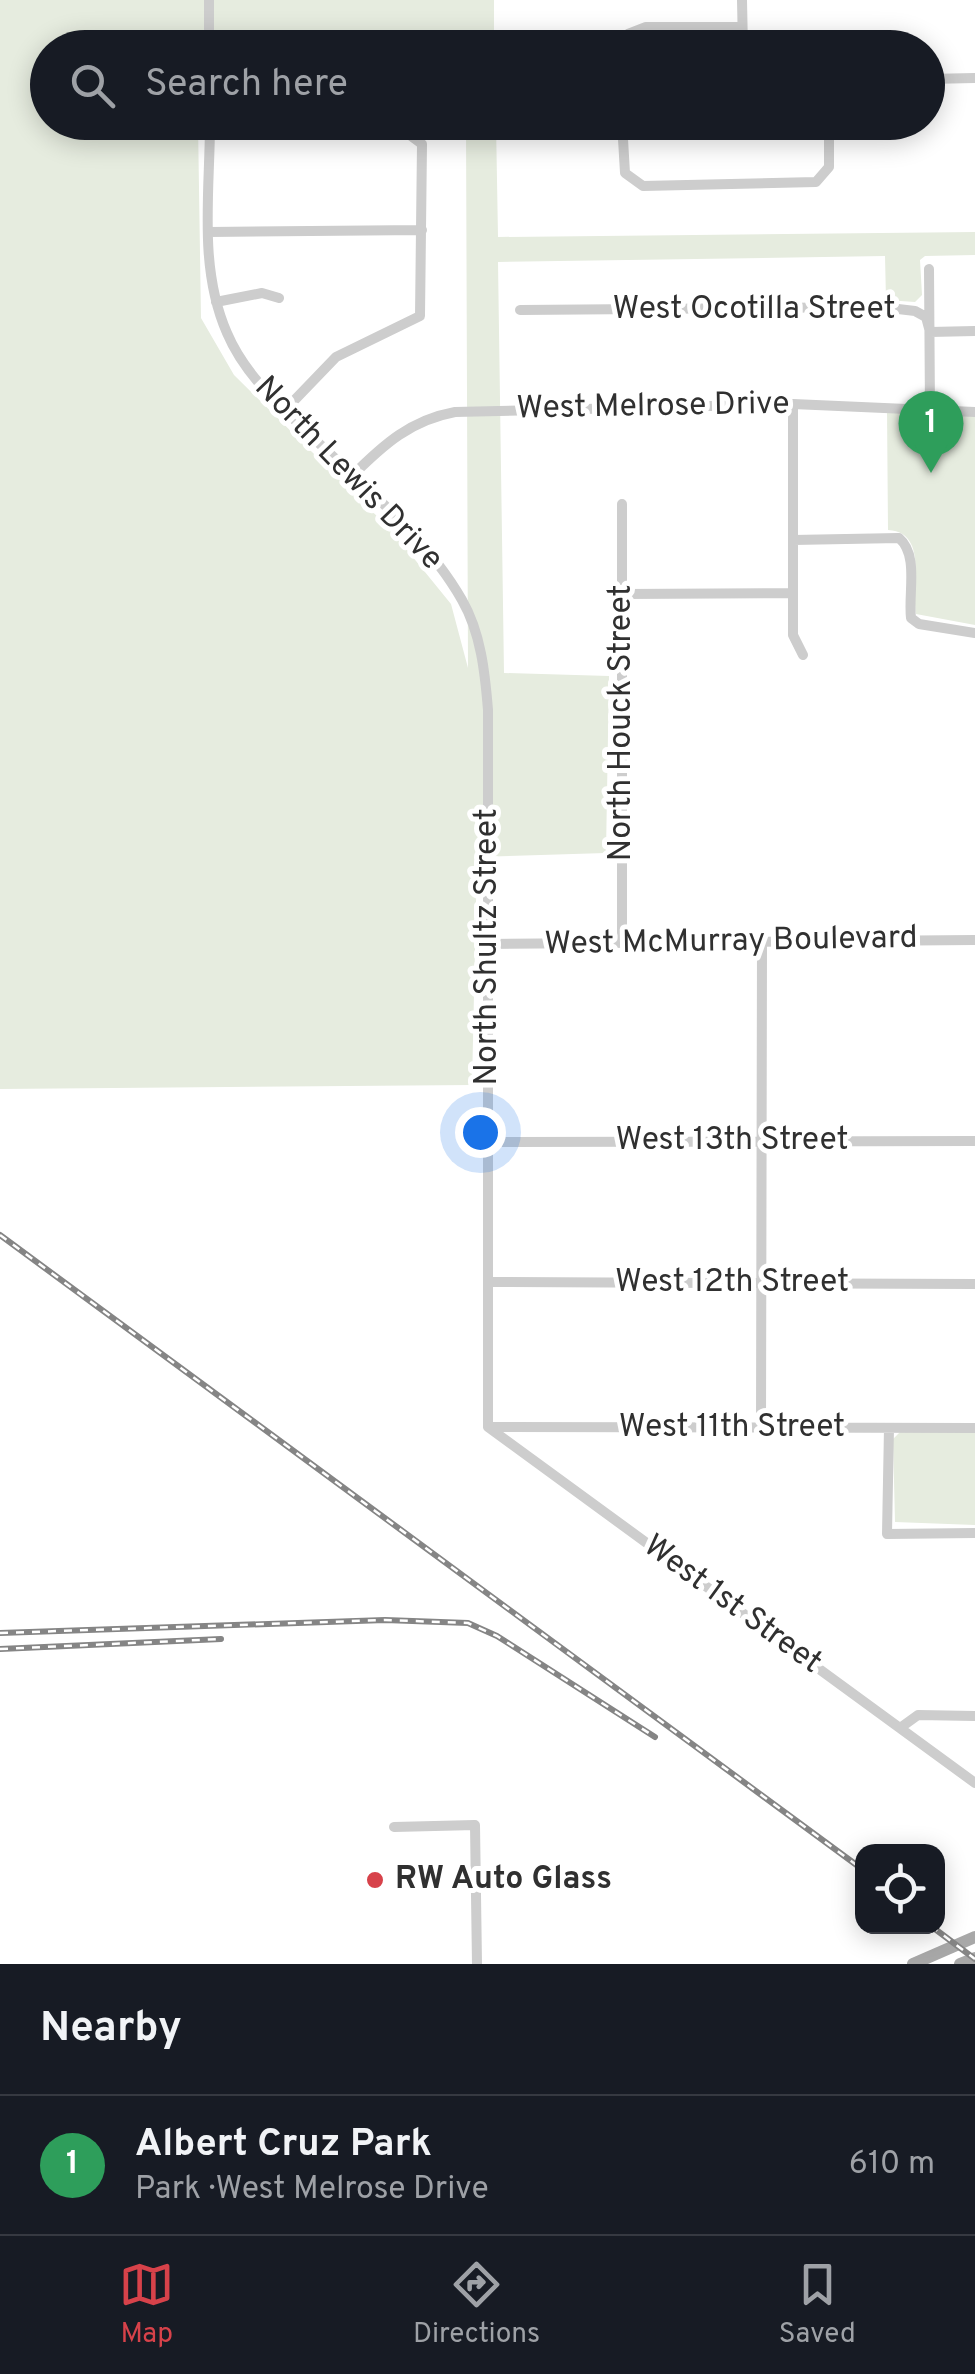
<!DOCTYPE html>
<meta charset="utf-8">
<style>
:root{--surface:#171b24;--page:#20242c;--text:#f1f3f6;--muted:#9ea1a6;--line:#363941;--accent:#d7424a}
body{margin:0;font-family:Overpass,sans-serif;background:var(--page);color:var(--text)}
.controls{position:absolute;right:30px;bottom:30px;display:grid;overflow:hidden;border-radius:20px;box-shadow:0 5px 25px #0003}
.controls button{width:90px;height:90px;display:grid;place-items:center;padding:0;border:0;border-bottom:2px solid var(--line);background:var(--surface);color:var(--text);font:50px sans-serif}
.you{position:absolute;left:480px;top:1132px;width:35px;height:35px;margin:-25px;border:8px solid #fff;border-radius:50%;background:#1a73e8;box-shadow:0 0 0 15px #1a73e833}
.badge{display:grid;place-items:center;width:65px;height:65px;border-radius:50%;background:var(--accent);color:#fff;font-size:32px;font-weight:700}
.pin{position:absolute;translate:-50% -82px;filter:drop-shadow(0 2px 5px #0008)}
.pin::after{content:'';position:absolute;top:52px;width:35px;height:30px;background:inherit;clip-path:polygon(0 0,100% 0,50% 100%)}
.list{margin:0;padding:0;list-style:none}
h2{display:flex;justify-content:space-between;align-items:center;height:130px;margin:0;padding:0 40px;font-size:42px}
h2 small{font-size:32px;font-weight:400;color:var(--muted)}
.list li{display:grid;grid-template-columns:65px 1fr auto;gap:30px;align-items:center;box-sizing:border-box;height:140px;padding:0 40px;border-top:2px solid var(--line)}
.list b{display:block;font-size:38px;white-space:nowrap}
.list p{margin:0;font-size:32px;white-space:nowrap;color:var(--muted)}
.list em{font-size:32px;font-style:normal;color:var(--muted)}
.icon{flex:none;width:55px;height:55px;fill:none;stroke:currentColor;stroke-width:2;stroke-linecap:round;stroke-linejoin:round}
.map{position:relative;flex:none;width:975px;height:1964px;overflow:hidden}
.search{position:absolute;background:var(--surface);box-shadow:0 5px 25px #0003;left:30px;right:30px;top:30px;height:110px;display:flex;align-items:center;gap:25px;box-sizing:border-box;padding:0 35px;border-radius:55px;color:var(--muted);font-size:38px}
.sheet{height:270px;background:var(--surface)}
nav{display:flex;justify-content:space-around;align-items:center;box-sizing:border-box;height:140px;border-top:2px solid var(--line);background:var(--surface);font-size:28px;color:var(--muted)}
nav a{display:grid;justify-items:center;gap:5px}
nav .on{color:var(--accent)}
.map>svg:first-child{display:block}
.green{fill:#e6ecdf}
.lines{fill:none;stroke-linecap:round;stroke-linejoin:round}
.minor{stroke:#cdcdcd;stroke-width:10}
.major{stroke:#a8a8a8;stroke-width:12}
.rail-casing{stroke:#858585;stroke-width:6}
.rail{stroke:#fff;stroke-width:2.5;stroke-dasharray:8;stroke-linecap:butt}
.poi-dot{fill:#d7424a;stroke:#fff;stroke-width:4}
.labels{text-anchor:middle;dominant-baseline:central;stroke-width:10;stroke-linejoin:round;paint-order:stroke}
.street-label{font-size:32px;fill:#303030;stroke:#fff}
.poi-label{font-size:32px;font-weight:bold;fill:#303030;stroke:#fff;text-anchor:start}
</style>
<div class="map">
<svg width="975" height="1964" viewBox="0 0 975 1964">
<rect width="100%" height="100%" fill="#fff"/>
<!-- green -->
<path class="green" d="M 0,0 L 494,0 L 494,47 L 48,48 L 48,122 L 198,123 L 201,318 L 234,375 L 390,529 L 451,604 L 468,668 L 466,123 L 496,123 L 498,237 L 975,232 L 975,255 L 925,256 L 920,260 L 922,295 L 915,302 L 886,300 L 885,256 L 498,262 L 504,673 L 609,676 L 606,853 L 477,857 L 472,1085 L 0,1089 Z
M 887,411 L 975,416 L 975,625 L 916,614 C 911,587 929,532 888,530 Z
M 900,1432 L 975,1432 L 975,1525 L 895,1522 L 893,1439 Z"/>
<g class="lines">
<!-- minor -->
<path class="minor" d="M 209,0 L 209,48
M 742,0 L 743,48
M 623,48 L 628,34 L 646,27 L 742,27
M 928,79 L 975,78
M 210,122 C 210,192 198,267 227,333 C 243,371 273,399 302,427 C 356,480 424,533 462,600 C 481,633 485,673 488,710 L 488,1427
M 622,122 L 625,173 L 643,186 L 816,182 L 829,167 L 829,122
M 210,134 L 407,133 L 422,144 L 420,316 L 336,357 L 285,410
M 497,135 L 622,132
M 209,232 L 422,230
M 929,269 L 930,412
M 216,302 L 262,293 L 279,298
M 520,310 L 881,307 L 915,311 L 926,317 L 930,332 L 975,331
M 793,404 L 793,635 L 803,655
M 352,476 C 384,444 411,420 455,412 L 793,404 L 975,412
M 622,504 L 622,943
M 793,540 L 899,538 C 919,555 908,593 911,618 L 919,624 L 975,633
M 623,594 L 793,593
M 488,944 L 975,940
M 488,1142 L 975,1141
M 488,1282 L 975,1284
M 488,1427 L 975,1783
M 491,1427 L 975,1428
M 761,1427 L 762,943
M 889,1428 L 887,1534 L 975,1533
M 900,1728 L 918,1715 L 975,1716
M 394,1827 L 475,1825 L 477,1964"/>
<!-- major -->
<path class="major" d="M 913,1964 L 975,1937
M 960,1964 L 975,1958"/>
<defs>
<path id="rail" d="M 0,1235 L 862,1869
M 0,1633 L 385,1620 L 468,1623 L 497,1636 L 655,1737
M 0,1649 L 221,1639
M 931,1926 L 975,1959"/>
</defs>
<!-- rail casing -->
<use href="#rail" class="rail-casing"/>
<!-- rail -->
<use href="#rail" class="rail"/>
</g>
<!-- markers -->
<circle class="poi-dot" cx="375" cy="1880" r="10"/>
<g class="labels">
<!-- street labels -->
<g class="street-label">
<text x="754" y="310">West Ocotilla Street</text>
<text transform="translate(653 407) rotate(-1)">West Melrose Drive</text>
<text transform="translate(348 474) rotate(46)">North Lewis Drive</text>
<text transform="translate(622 723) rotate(-90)">North Houck Street</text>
<text transform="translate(731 942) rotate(-1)">West McMurray Boulevard</text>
<text transform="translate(488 947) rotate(-90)">North Shultz Street</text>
<text x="732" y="1141">West 13th Street</text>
<text x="732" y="1283">West 12th Street</text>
<text x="732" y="1428">West 11th Street</text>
<text transform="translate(732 1605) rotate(36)">West 1st Street</text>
</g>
<!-- poi labels -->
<g class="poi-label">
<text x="395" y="1880">RW Auto Glass</text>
</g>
</g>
</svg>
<div class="controls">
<button><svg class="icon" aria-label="locate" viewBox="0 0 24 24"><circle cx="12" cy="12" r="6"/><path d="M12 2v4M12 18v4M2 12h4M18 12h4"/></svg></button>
</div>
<div class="you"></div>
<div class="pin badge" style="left:931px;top:473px;background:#2e9e5b">1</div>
<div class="search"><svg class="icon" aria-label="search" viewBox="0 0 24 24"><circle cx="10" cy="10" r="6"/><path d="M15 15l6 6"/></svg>Search here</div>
</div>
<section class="sheet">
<h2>Nearby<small></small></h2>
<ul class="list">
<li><span class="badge" style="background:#2e9e5b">1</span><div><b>Albert Cruz Park</b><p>Park · West Melrose Drive</p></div><em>610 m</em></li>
</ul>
</section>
<nav>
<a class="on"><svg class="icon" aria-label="map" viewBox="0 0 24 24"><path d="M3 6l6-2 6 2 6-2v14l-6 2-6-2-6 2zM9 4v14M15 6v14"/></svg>Map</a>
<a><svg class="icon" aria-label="directions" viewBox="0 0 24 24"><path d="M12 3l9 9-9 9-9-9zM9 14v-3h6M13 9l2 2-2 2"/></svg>Directions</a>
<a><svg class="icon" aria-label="saved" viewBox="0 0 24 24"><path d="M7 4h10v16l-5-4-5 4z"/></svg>Saved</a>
</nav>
